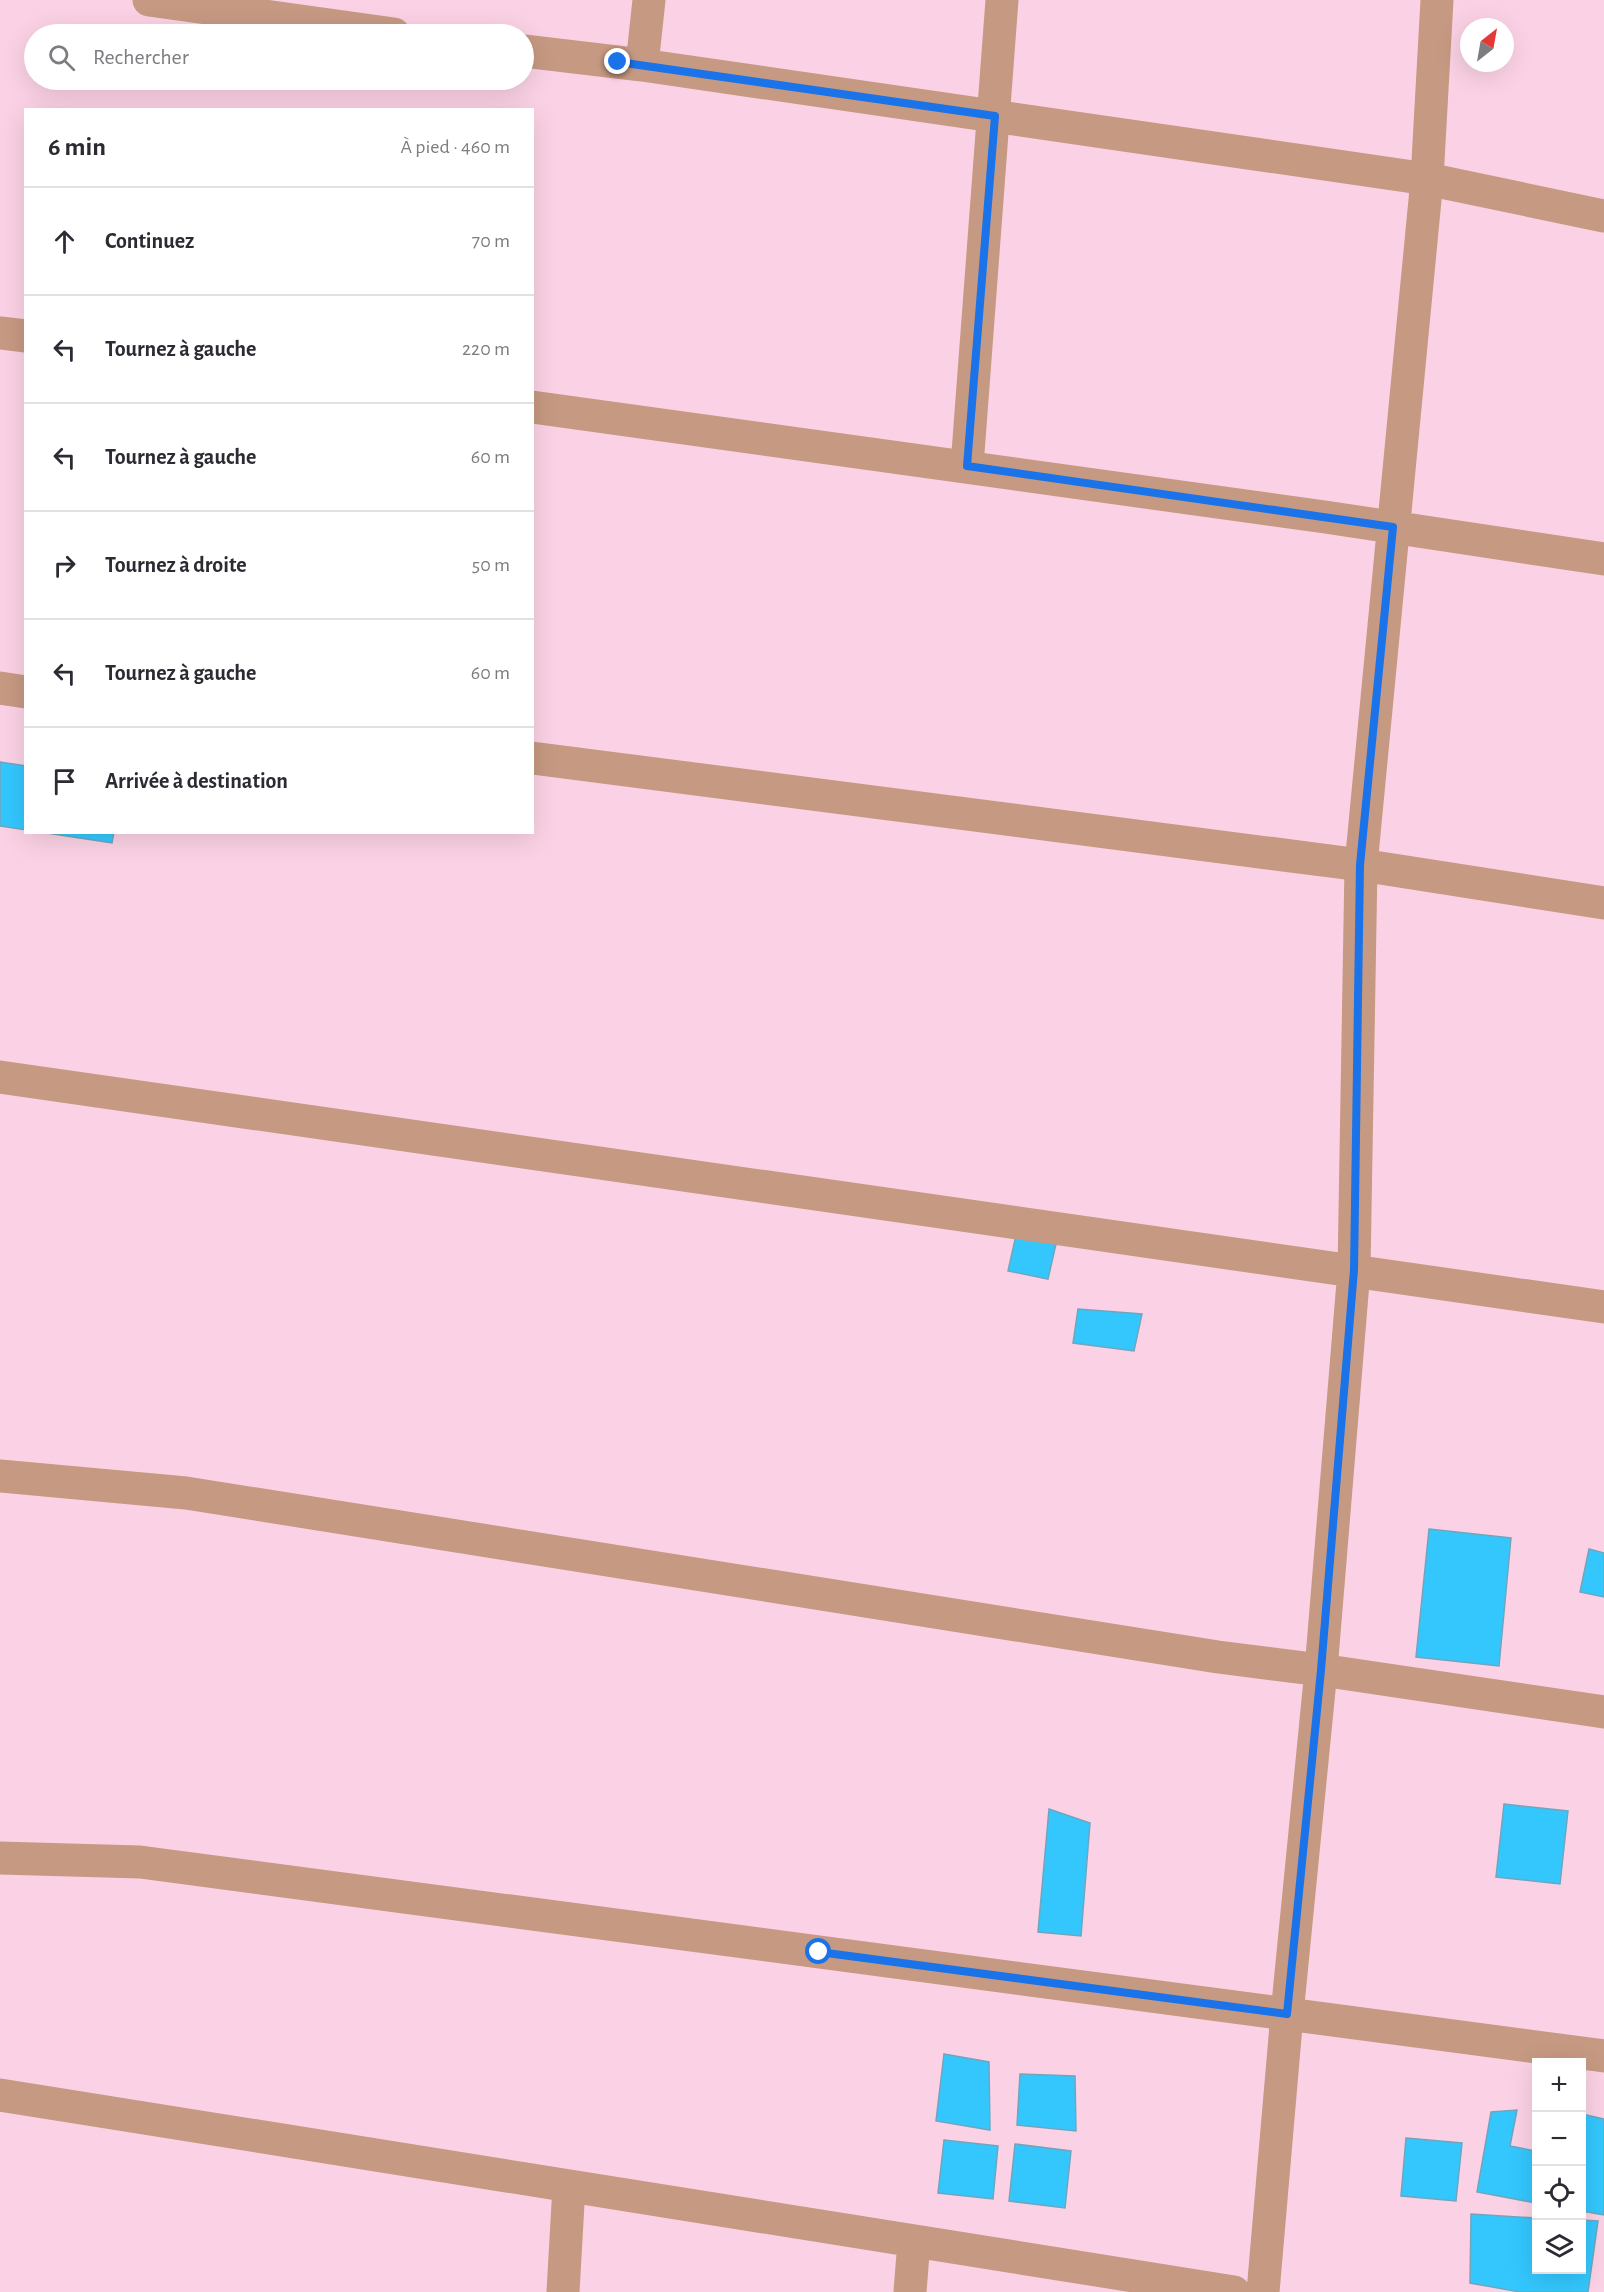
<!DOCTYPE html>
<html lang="fr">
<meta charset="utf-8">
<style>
:root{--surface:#fff;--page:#f7f7f7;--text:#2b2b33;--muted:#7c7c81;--line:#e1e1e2}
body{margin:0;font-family:"Alegreya Sans",sans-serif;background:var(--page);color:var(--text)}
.controls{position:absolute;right:18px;bottom:18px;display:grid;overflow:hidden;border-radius:0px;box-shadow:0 6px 24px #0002}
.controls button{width:54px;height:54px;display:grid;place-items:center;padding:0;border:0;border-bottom:2px solid var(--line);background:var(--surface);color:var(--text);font:30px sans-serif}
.compass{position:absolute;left:1460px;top:18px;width:54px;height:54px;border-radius:50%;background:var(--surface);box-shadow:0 6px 24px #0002;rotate:31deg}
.stop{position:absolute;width:18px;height:18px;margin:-14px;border:4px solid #1a73e8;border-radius:50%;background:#fff}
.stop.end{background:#1a73e8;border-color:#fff;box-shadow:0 2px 6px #0008}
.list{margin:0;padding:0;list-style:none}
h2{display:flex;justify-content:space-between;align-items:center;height:78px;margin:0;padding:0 24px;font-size:26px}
h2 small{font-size:20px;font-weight:400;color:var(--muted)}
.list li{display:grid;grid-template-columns:39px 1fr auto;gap:18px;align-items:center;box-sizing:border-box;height:108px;padding:0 24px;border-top:2px solid var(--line)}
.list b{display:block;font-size:22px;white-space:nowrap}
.list em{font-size:20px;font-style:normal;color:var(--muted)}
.icon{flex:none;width:33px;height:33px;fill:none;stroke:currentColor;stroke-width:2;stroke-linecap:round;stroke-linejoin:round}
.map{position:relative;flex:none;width:1604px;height:2292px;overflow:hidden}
.search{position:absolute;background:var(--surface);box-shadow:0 6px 24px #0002;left:24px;top:24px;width:510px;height:66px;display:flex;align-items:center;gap:15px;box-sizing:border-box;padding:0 21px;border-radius:33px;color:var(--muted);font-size:22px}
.panel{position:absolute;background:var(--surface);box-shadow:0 6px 24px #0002;left:24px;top:108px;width:510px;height:726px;border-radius:0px}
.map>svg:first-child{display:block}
.building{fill:#33c7fe;stroke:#71a5bd;stroke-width:1.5}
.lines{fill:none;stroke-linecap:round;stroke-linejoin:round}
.street{stroke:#c69982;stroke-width:33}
.route{stroke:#1a73e8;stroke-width:8}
</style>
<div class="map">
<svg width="1604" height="2292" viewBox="0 0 1604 2292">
<rect width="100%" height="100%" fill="#fbd2e5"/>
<!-- building -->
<path class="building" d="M 0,762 L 26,766 L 26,830 L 0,826 Z
M 40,832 L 114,832 L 112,843 Z
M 1016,1235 L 1056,1244 L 1048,1279 L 1008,1271 Z
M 1078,1309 L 1142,1314 L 1134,1351 L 1073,1343 Z
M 1429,1529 L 1511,1538 L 1499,1666 L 1416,1657 Z
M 1589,1549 L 1604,1553 L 1604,1597 L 1580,1592 Z
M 1504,1804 L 1568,1811 L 1560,1884 L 1496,1877 Z
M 1049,1809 L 1090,1823 L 1081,1936 L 1038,1932 Z
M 944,2054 L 989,2062 L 990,2130 L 936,2121 Z
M 1020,2074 L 1075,2076 L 1076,2131 L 1017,2125 Z
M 1517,2110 L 1510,2146 L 1536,2151 L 1536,2203 L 1477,2192 L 1491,2112 Z
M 1582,2114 L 1604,2119 L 1604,2215 L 1582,2211 Z
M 1406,2138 L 1462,2143 L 1456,2201 L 1401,2196 Z
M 944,2140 L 998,2146 L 993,2199 L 938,2193 Z
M 1015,2144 L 1071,2151 L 1065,2208 L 1009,2201 Z
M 1471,2214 L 1536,2218 L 1536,2270 L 1582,2270 L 1582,2220 L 1598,2221 L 1588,2292 L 1520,2292 L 1470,2283 Z"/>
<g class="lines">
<!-- street -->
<path class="street" d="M 149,0 L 394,34
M 524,51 L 642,65 L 1427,179 L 1604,216
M 642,65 L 649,0
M 0,333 L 26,336
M 532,407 L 1325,517 L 1604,559
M 967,466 L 1002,0
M 0,688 L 26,692
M 532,758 L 1361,865 L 1604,903
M 0,1077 L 1604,1307
M 0,1476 L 186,1493 L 1218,1657 L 1321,1670 L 1604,1712
M 0,1858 L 140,1862 L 1604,2056
M 0,2095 L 1234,2292
M 563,2292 L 569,2186
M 910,2292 L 914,2241
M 1263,2292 L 1287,2014 L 1321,1670 L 1354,1270 L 1361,865 L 1427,179 L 1437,0"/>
</g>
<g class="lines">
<!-- route -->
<path class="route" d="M 618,62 L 995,116 L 967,466 L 1393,527 L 1360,865 L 1354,1270 L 1321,1670 L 1287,2014 L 819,1952"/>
</g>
</svg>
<div class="controls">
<button>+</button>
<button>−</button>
<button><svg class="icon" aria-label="locate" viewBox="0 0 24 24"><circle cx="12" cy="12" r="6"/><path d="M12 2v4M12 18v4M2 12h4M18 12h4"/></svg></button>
<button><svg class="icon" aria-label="layers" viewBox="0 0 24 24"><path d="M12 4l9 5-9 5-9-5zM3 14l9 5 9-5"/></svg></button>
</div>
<svg class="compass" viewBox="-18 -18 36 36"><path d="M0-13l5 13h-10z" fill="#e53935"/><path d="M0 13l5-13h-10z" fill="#7c7c81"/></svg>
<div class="stop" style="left:819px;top:1952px"></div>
<div class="stop end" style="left:618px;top:62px"></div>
<div class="search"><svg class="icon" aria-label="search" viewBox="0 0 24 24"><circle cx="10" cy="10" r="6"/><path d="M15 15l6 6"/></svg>Rechercher</div>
<section class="panel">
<h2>6 min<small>À pied · 460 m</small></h2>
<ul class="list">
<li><svg class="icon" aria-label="ahead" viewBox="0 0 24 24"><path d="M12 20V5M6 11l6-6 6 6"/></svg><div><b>Continuez</b></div><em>70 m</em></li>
<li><svg class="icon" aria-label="left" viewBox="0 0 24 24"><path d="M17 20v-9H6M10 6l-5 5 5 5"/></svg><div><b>Tournez à gauche</b></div><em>220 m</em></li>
<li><svg class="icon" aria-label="left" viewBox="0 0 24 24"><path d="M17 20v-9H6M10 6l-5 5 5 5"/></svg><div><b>Tournez à gauche</b></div><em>60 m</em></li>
<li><svg class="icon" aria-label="right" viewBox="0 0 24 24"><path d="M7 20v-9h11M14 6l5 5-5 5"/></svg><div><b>Tournez à droite</b></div><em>50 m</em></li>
<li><svg class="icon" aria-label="left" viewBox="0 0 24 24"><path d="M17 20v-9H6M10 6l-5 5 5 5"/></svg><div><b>Tournez à gauche</b></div><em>60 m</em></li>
<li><svg class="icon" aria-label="arrive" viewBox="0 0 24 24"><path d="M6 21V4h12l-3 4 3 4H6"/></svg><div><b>Arrivée à destination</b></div></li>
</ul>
</section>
</div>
